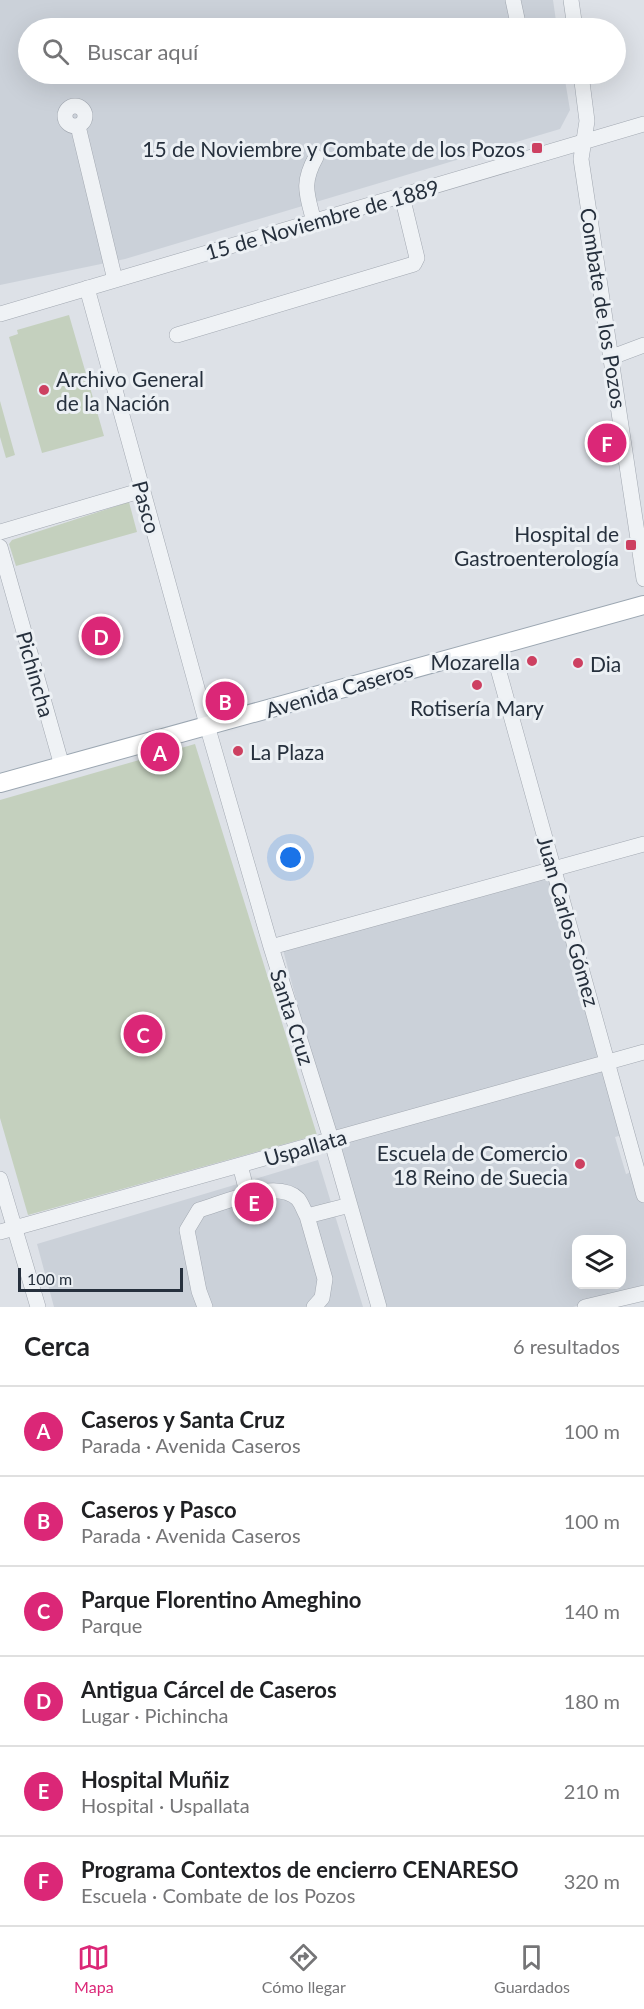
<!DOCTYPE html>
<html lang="es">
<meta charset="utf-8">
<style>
:root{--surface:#fff;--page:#f2f2f2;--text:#202124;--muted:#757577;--line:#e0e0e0;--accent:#db2777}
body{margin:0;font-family:Lato,sans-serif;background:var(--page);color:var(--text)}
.controls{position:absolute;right:18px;bottom:18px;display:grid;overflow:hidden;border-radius:12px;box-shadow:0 6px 24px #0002}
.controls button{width:54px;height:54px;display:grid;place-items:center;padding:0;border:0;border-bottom:2px solid var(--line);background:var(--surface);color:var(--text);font:30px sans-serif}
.scale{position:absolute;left:18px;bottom:15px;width:165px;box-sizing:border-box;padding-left:6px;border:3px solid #26303d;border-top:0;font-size:16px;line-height:21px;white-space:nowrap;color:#26303d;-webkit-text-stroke:4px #ecf0f4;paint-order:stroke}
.you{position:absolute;left:291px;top:858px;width:21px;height:21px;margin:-15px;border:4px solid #fff;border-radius:50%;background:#1a73e8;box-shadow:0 0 0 9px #1a73e833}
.badge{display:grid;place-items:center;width:39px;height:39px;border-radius:50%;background:var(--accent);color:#fff;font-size:20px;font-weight:700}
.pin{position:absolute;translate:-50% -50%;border:3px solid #fff;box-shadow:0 2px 6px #0006}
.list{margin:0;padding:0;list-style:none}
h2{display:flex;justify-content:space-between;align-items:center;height:78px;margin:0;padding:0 24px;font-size:26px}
h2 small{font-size:20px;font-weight:400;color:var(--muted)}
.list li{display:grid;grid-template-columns:39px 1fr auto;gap:18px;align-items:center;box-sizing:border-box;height:90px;padding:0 24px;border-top:2px solid var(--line)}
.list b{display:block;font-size:22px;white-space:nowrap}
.list p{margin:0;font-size:20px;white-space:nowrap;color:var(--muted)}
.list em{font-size:20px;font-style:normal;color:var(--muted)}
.icon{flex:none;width:33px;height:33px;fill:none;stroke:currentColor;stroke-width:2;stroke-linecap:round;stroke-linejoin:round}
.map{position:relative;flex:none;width:644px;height:1307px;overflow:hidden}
.search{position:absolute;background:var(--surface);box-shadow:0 6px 24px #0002;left:18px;right:18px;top:18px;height:66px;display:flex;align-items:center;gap:15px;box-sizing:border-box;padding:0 21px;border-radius:33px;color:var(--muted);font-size:22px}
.sheet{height:618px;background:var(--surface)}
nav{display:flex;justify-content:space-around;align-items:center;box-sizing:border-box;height:84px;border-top:2px solid var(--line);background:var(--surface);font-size:16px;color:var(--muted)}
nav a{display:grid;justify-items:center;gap:3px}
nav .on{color:var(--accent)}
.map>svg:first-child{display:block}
.built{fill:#cbd1d9;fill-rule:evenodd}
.green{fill:#c4d0be}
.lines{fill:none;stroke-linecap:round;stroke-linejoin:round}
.minor-casing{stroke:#a2a8b1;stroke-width:16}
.major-casing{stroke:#9ca7b2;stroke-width:20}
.minor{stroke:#eff2f5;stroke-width:15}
.major{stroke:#fff;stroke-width:18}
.poi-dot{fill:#cd4061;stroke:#ecf0f4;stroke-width:2}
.labels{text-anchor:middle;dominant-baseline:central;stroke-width:6;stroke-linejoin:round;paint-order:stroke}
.poi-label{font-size:21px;fill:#26303d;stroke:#ecf0f4;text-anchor:end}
.street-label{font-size:21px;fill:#26303d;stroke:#ecf0f4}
</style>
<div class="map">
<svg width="644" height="1307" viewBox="0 0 644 1307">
<rect width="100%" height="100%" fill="#dde1e7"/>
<!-- built -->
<path class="built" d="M 0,0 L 553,0 L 557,28 L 28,28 L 28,74 L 564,74 L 570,110 L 560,129 L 125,259 L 0,285 Z
M 552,873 L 626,1134 L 615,1137 L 626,1174 L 635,1171 L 644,1201 L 644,1288 L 573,1307 L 377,1307 L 282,946 ZM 576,1240 L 622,1240 L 622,1284 L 576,1284 Z
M 318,1160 L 363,1307 L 54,1307 L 37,1244 Z"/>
<!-- green -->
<path class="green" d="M 69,315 L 104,436 L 42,453 L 9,337 L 18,334 L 17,330 Z
M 0,401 L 15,455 L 6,458 L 0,437 Z
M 129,502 L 137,532 L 16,566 L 9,544 L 12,540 Z
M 195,744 L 317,1135 L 28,1215 L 0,1118 L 0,800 Z"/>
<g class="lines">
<defs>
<path id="minor" d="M 513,0 L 519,28
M 571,0 L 575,28
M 581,74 L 587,121 L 581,159 L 644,579
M65 116a10 10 0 1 1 20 0a10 10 0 1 1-20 0Z
M 78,126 L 115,280
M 314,222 C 307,194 301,184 316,157
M 87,288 L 211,739 L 271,947 L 331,1139 L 379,1307
M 0,314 L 644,124
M 177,335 L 414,264 L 417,258 L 402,196
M 612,357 L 644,345
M 0,532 L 143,490
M 0,547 L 62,766
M 492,647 L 644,1195
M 271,947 L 644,844
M 240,1165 L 248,1196
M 0,1179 L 38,1307
M 0,1232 L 644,1052
M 205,1307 L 199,1291 L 187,1230 L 199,1210 C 224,1203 277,1178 298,1199 C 302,1204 304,1211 307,1216
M 314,1307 L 322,1298 L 325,1279 L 307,1216 L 350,1205
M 585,1307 L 644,1293"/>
<path id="major" d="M 0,783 L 644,605"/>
</defs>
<!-- minor casing -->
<use href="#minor" class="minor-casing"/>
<!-- major casing -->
<use href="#major" class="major-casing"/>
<!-- minor -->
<use href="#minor" class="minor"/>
<!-- major -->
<use href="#major" class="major"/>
</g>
<!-- markers -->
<g class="poi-dot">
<rect x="531" y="142" width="12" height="12" rx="3"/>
<circle cx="44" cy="390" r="6"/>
<rect x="625" y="539" width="12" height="12" rx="3"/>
<circle cx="532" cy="661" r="6"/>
<circle cx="578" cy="663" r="6"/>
<circle cx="477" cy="685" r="6"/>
<circle cx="238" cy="751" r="6"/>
<circle cx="580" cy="1164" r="6"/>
</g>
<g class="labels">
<!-- poi labels -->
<g class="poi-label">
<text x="525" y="148">15 de Noviembre y Combate de los Pozos</text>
<text x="56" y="378" text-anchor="start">Archivo General<tspan x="56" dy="24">de la Nación</tspan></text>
<text x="619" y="533">Hospital de<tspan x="619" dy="24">Gastroenterología</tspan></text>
<text x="520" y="661">Mozarella</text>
<text x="590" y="663" text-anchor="start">Dia</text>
<text x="477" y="707" text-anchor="middle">Rotisería Mary</text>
<text x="250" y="751" text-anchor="start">La Plaza</text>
<text x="568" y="1152">Escuela de Comercio<tspan x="568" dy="24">18 Reino de Suecia</tspan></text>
</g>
<!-- street labels -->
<g class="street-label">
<text transform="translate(322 219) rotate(-16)">15 de Noviembre de 1889</text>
<text transform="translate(604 308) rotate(81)">Combate de los Pozos</text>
<text transform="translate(147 507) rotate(75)">Pasco</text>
<text transform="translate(36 674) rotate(74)">Pichincha</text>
<text transform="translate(339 689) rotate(-16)">Avenida Caseros</text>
<text transform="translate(569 921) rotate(74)">Juan Carlos Gómez</text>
<text transform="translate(293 1017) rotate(72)">Santa Cruz</text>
<text transform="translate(305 1147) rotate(-16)">Uspallata</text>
</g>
</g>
</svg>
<div class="controls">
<button><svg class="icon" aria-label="layers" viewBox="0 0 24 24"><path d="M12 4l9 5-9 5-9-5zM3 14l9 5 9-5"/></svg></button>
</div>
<div class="scale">100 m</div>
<div class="you"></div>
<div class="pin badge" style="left:160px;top:752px">A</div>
<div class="pin badge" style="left:225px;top:701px">B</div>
<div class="pin badge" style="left:143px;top:1034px">C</div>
<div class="pin badge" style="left:101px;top:636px">D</div>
<div class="pin badge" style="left:254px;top:1202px">E</div>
<div class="pin badge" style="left:607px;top:443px">F</div>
<div class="search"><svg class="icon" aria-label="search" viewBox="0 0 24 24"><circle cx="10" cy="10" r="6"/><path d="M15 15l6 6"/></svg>Buscar aquí</div>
</div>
<section class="sheet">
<h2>Cerca<small>6 resultados</small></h2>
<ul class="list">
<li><span class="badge">A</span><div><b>Caseros y Santa Cruz</b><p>Parada · Avenida Caseros</p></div><em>100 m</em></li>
<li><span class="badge">B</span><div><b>Caseros y Pasco</b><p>Parada · Avenida Caseros</p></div><em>100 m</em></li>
<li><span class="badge">C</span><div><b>Parque Florentino Ameghino</b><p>Parque</p></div><em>140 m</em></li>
<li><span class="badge">D</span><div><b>Antigua Cárcel de Caseros</b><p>Lugar · Pichincha</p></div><em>180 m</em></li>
<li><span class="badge">E</span><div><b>Hospital Muñiz</b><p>Hospital · Uspallata</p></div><em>210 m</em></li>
<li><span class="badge">F</span><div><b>Programa Contextos de encierro CENARESO</b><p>Escuela · Combate de los Pozos</p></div><em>320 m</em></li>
</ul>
</section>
<nav>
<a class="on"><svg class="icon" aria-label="map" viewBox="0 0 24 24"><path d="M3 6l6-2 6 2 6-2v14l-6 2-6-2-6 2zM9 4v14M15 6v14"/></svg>Mapa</a>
<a><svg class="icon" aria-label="directions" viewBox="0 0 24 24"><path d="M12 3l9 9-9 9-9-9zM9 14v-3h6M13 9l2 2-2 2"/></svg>Cómo llegar</a>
<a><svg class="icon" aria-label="saved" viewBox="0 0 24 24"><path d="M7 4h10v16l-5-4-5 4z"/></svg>Guardados</a>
</nav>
